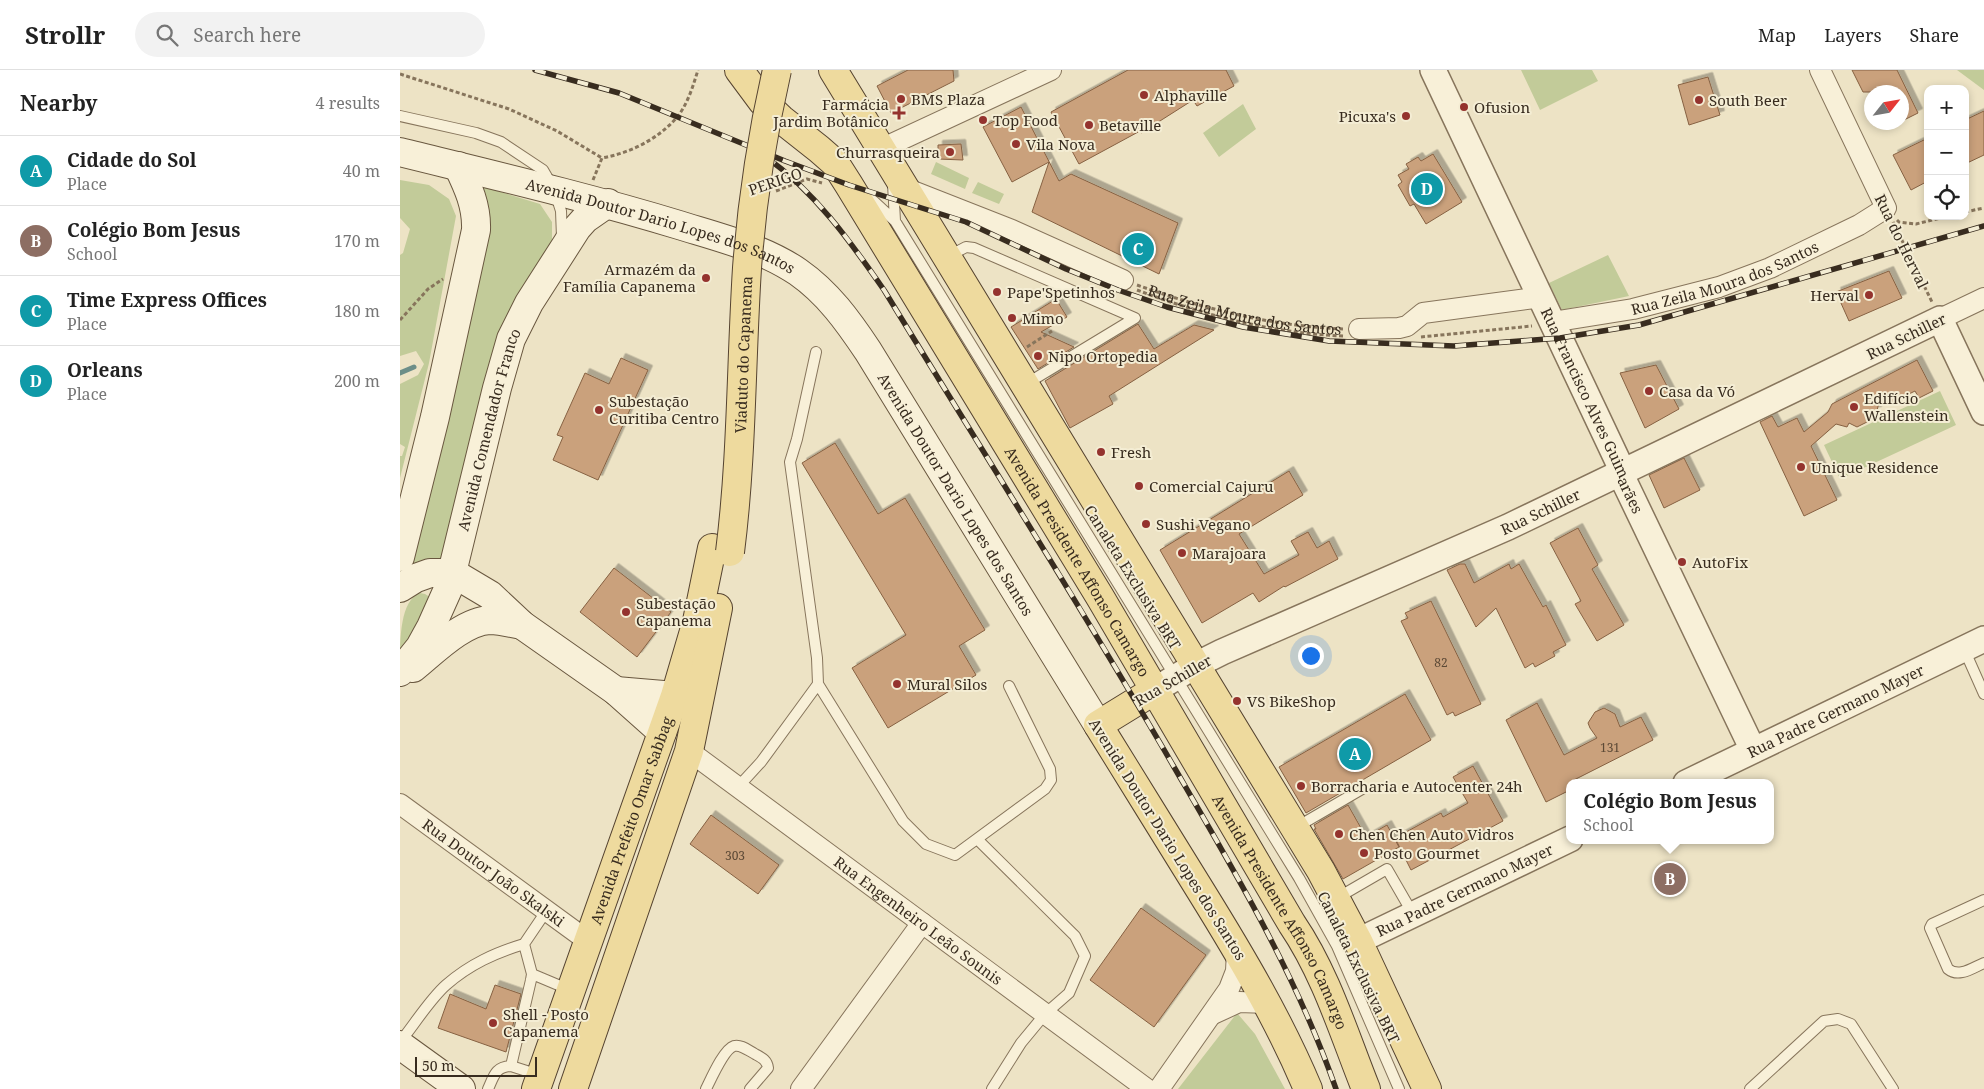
<!DOCTYPE html>
<meta charset="utf-8">
<style>
:root{--surface:#fff;--page:#f2f2f2;--text:#222;--muted:#767676;--line:#e0e0e0;--accent:#94332e}
body{margin:0;font-family:"Noto Serif",serif;background:var(--page);color:var(--text)}
.controls{position:absolute;right:15px;top:15px;display:grid;overflow:hidden;border-radius:10px;box-shadow:0 2px 8px #0003}
.controls button{width:45px;height:45px;display:grid;place-items:center;padding:0;border:0;border-bottom:1px solid var(--line);background:var(--surface);color:var(--text);font:25px sans-serif}
.compass{position:absolute;left:1464px;top:15px;width:45px;height:45px;border-radius:50%;background:var(--surface);box-shadow:0 2px 8px #0003;rotate:59deg}
.scale{position:absolute;left:15px;bottom:12px;width:122px;box-sizing:border-box;padding-left:5px;border:2px solid #382c1f;border-top:0;font-size:14px;line-height:18px;white-space:nowrap;color:#382c1f;-webkit-text-stroke:4px #f4edd4;paint-order:stroke}
.you{position:absolute;left:910px;top:585px;width:18px;height:18px;margin:-12px;border:4px solid #fff;border-radius:50%;background:#1a73e8;box-shadow:0 0 0 8px #1a73e833}
.badge{display:grid;place-items:center;width:32px;height:32px;border-radius:50%;background:var(--accent);color:#fff;font-size:16px;font-weight:700}
.pin{position:absolute;translate:-50% -50%;border:2px solid #fff;box-shadow:0 1px 5px #0006}
.popup{position:absolute;left:1166px;top:709px;width:208px;height:65px;box-sizing:border-box;display:grid;place-content:center;border-radius:10px;background:var(--surface);filter:drop-shadow(0 1px 4px #0005);font-size:16px;white-space:nowrap;color:var(--muted)}
.popup b{font-size:19px;color:var(--text)}
.popup::after{content:'';position:absolute;left:50%;top:100%;margin-left:-10px;border:10px solid transparent;border-top-color:var(--surface)}
.list{margin:0;padding:0;list-style:none}
h2{display:flex;justify-content:space-between;align-items:center;height:65px;margin:0;padding:0 20px;font-size:21px}
h2 small{font-size:16px;font-weight:400;color:var(--muted)}
.list li{display:grid;grid-template-columns:32px 1fr auto;gap:15px;align-items:center;box-sizing:border-box;height:70px;padding:0 20px;border-top:1px solid var(--line)}
.list b{display:block;font-size:19px;white-space:nowrap}
.list p{margin:0;font-size:16px;white-space:nowrap;color:var(--muted)}
.list em{font-size:16px;font-style:normal;color:var(--muted)}
.icon{flex:none;width:28px;height:28px;fill:none;stroke:currentColor;stroke-width:2;stroke-linecap:round;stroke-linejoin:round}
.map{position:relative;flex:none;width:1584px;height:1019px;overflow:hidden}
header{display:flex;align-items:center;gap:30px;box-sizing:border-box;height:70px;padding:0 25px;background:var(--surface);border-bottom:1px solid var(--line)}
header strong{font-size:24px}
nav{display:flex;gap:28px;margin-inline-start:auto;font-size:18px}
.search{width:350px;height:45px;background:var(--page);display:flex;align-items:center;gap:12px;box-sizing:border-box;padding:0 18px;border-radius:28px;color:var(--muted);font-size:19px}
main{display:flex}
aside{flex:1;background:var(--surface)}
.map>svg:first-child{display:block}
.green{fill:#c2cb99}
.lines{fill:none;stroke-linecap:round;stroke-linejoin:round}
.stream{stroke:#6d8e88;stroke-width:5}
.building{fill:#caa17c;stroke:#866142;filter:url(#shadow)}
.service-casing{stroke:#87755c;stroke-width:12}
.minor-casing{stroke:#87755c;stroke-width:22}
.tertiary-casing{stroke:#87755c;stroke-width:28}
.secondary-casing{stroke:#69573f;stroke-width:30}
.primary-casing{stroke:#554330;stroke-width:30}
.path{stroke:#87755c;stroke-width:3;stroke-dasharray:4 2.5;stroke-linecap:butt}
.service{stroke:#f8f0d8;stroke-width:10}
.minor{stroke:#f8f0d8;stroke-width:20}
.tertiary{stroke:#f8f0d8;stroke-width:25}
.secondary{stroke:#f8f0d8;stroke-width:28}
.primary{stroke:#eeda9e;stroke-width:28}
.rail-casing{stroke:#382c1f;stroke-width:5.5}
.rail{stroke:#f4edd4;stroke-width:4;stroke-dasharray:11;stroke-linecap:butt}
.primary-bridge-casing{stroke:#554330;stroke-width:30;stroke-linecap:butt}
.primary-bridge{stroke:#eeda9e;stroke-width:28}
.poi-dot{fill:#94332e;stroke:#f4edd4;stroke-width:2}
.labels{text-anchor:middle;dominant-baseline:central;stroke-width:4;stroke-linejoin:round;paint-order:stroke}
.number-label{font-size:12px;fill:#5c4936}
.poi-label{font-size:15px;fill:#382c1f;stroke:#f4edd4;text-anchor:start}
.street-label{font-size:15px;fill:#382c1f;stroke:#f4edd4}
</style>
<header>
<strong>Strollr</strong>
<div class="search"><svg class="icon" aria-label="search" viewBox="0 0 24 24"><circle cx="10" cy="10" r="6"/><path d="M15 15l6 6"/></svg>Search here</div>
<nav><a>Map</a><a>Layers</a><a>Share</a></nav>
</header>
<main>
<aside>
<h2>Nearby<small>4 results</small></h2>
<ul class="list">
<li><span class="badge" style="background:#0f9aa8">A</span><div><b>Cidade do Sol</b><p>Place</p></div><em>40 m</em></li>
<li><span class="badge" style="background:#8d6e63">B</span><div><b>Colégio Bom Jesus</b><p>School</p></div><em>170 m</em></li>
<li><span class="badge" style="background:#0f9aa8">C</span><div><b>Time Express Offices</b><p>Place</p></div><em>180 m</em></li>
<li><span class="badge" style="background:#0f9aa8">D</span><div><b>Orleans</b><p>Place</p></div><em>200 m</em></li>
</ul>
</aside>
<div class="map">
<svg width="1584" height="1019" viewBox="0 0 1584 1019">
<defs>
<filter id="shadow"><feDropShadow dx="4.5" dy="-4.5" stdDeviation="0" flood-color="#0004"/></filter>
</defs>
<rect width="100%" height="100%" fill="#ede3c5"/>
<!-- green -->
<path class="green" d="M 1121,0 L 1192,0 L 1198,11 L 1140,40 Z
M 1557,0 L 1584,0 L 1584,20 Z
M 843,34 L 856,59 L 819,87 L 803,63 Z
M 536,92 L 569,108 L 565,119 L 531,104 Z
M 0,110 L 29,115 L 49,129 L 56,146 L 29,293 L 0,408 L 0,386 L 2,386 L 5,377 L 0,374 L 0,314 L 18,305 L 24,294 L 16,281 L 0,286 L 0,185 L 3,183 L 10,159 L 0,148 Z
M 578,112 L 604,124 L 599,134 L 572,123 Z
M 81,116 L 140,134 L 152,152 L 152,171 L 45,494 L 5,502 Z
M 1208,185 L 1229,226 L 1162,240 L 1149,213 Z
M 1540,321 L 1556,355 L 1440,409 L 1424,375 Z
M 20,523 L 25,524 L 33,529 L 0,591 C 0,571 0,530 20,523 Z
M 837,943 L 855,964 L 885,1019 L 778,1019 Z"/>
<g class="lines">
<!-- stream -->
<path class="stream" d="M 0,303 L 14,297"/>
</g>
<!-- building -->
<path class="building" d="M 508,0 L 553,0 L 554,11 L 491,43 L 477,16 Z
M 728,0 L 826,0 L 834,16 L 797,36 L 793,30 L 741,63 L 740,61 L 679,94 L 651,42 Z
M 1452,0 L 1497,0 L 1518,43 L 1502,51 L 1502,22 L 1463,22 Z
M 1308,7 L 1320,45 L 1289,55 L 1278,15 Z
M 621,37 L 659,111 L 671,104 L 778,153 L 759,204 L 632,142 L 649,92 L 612,112 L 583,57 Z
M 1584,41 L 1584,85 L 1565,94 L 1565,50 Z
M 1528,68 L 1528,111 L 1511,120 L 1493,85 Z
M 561,74 L 563,90 L 538,89 L 538,75 Z
M 1033,84 L 1062,132 L 1026,154 L 1014,134 L 1010,136 L 998,115 L 1002,112 L 998,105 L 1009,99 L 1006,94 L 1018,87 L 1021,91 Z
M 1489,201 L 1502,228 L 1449,251 L 1436,222 Z
M 656,229 L 667,247 L 641,262 L 674,277 L 638,299 L 611,257 Z
M 738,254 L 754,279 L 794,255 L 814,260 L 709,326 L 713,334 L 670,358 L 645,311 Z
M 221,288 L 248,300 L 198,410 L 153,390 L 163,367 L 157,365 L 185,303 L 209,314 Z
M 1517,290 L 1533,321 L 1519,328 L 1515,321 L 1493,332 L 1479,332 L 1477,341 L 1473,341 L 1471,350 L 1457,357 L 1449,353 L 1447,357 L 1436,354 L 1411,376 L 1437,430 L 1404,446 L 1360,352 L 1372,346 L 1378,357 L 1397,348 L 1404,362 L 1428,342 L 1432,334 Z
M 1256,295 L 1279,339 L 1245,358 L 1220,303 Z
M 435,373 L 478,444 L 505,428 L 585,560 L 559,576 L 576,605 L 488,658 L 452,598 L 506,565 L 402,393 Z
M 1284,388 L 1300,420 L 1264,438 L 1249,405 Z
M 889,401 L 903,425 L 839,464 L 864,504 L 899,485 L 891,471 L 908,462 L 917,478 L 929,471 L 938,489 L 885,517 L 884,516 L 859,532 L 853,523 L 802,553 L 760,480 Z
M 1178,458 L 1198,495 L 1192,499 L 1224,555 L 1197,571 L 1175,534 L 1181,531 L 1150,473 Z
M 1060,494 L 1065,494 L 1074,513 L 1109,494 L 1111,499 L 1119,494 L 1143,537 L 1146,535 L 1166,575 L 1153,582 L 1155,586 L 1135,597 L 1133,593 L 1125,598 L 1096,538 L 1076,557 L 1047,500 Z
M 214,498 L 271,542 L 237,587 L 180,542 Z
M 1031,531 L 1081,634 L 1055,646 L 1053,642 L 1047,645 L 1001,551 L 1008,548 L 1005,543 Z
M 1005,624 L 1031,670 L 906,743 L 879,697 Z
M 1137,633 L 1164,685 L 1197,668 L 1190,658 L 1188,653 L 1195,642 L 1204,638 L 1215,644 L 1220,657 L 1241,647 L 1253,670 L 1170,712 L 1170,720 L 1146,732 L 1106,650 Z
M 1073,696 L 1103,751 L 1011,800 L 995,768 L 1041,743 L 1043,747 L 1068,733 L 1053,707 Z
M 948,735 L 966,767 L 987,755 L 999,777 L 943,809 L 914,759 L 916,759 L 914,755 Z
M 311,745 L 379,795 L 358,824 L 290,774 Z
M 741,838 L 806,885 L 754,957 L 690,910 Z
M 95,915 L 121,924 L 106,982 L 38,958 L 50,924 L 86,939 Z"/>
<g class="lines">
<defs>
<path id="service" d="M 0,46 L 76,63 L 101,72 L 143,100 L 154,119 L 161,141 L 162,167
M 493,114 L 495,151
M 468,126 L 495,151 L 899,808 L 937,876 L 999,1019
M 547,187 L 566,177 L 574,178 L 735,248 L 626,314
M 1564,579 L 1584,624
M 418,614 L 503,751 L 526,774 L 555,785 L 645,719 L 651,710 L 650,699 L 609,616
M 338,717 L 361,692 L 418,614 L 417,588 L 390,392 L 397,369 L 416,282
M 895,758 L 962,719
M 577,769 L 675,866 L 685,886 L 669,923 L 645,944 L 621,973 L 592,1019
M 937,828 L 987,799 L 1013,844
M 1584,830 L 1532,854 L 1530,858 L 1548,899 C 1559,908 1572,898 1584,893
M 132,904 L 170,920
M 0,972 C 14,955 30,929 46,915 C 70,894 95,883 124,874
M 111,996 L 139,1005
M 88,1019 C 94,1006 95,997 111,996 L 131,910 L 132,904 L 124,874 L 147,840
M 306,1019 C 311,1009 324,979 334,976 C 341,974 349,981 355,984 C 362,988 367,990 368,998 L 350,1019
M 1350,1019 L 1424,951 L 1438,949 L 1451,954 L 1493,1019"/>
<g id="minor">
<path d="M 481,79 L 651,0"/>
<path d="M 505,118 L 612,160 L 723,210"/>
<path d="M 1540,249 L 1584,228"/>
<path id="s2" d="M 1152,252 L 1233,239 L 1319,217 L 1370,198 L 1459,155 L 1486,138 L 1420,0"/>
<path d="M 959,259 L 999,258 L 1007,256 L 1023,243 L 1141,227"/>
<path id="s3" d="M 289,681 L 747,1019"/>
<path id="s4" d="M 0,734 L 188,871"/>
<path d="M 813,944 L 839,932 L 868,933"/>
<path d="M 401,1019 L 522,853"/>
<path d="M 759,1019 L 829,919 L 836,901 L 837,880"/>
</g>
<g id="tertiary">
<path id="s5" d="M 1033,0 L 1223,402 L 1224,411 L 1353,680"/>
<path id="s6" d="M 755,620 L 796,595 L 822,582 L 1108,457 L 1540,249 L 1584,342"/>
<path id="s7" d="M 1286,713 L 1584,569"/>
<path id="s8" d="M 958,871 L 1170,769"/>
</g>
<g id="secondary">
<path id="s9" d="M 0,82 C 93,105 187,127 279,155 C 318,167 363,178 398,202 C 428,223 448,251 468,281 L 698,655"/>
<path d="M 0,487 L 35,347 L 76,160 C 77,136 68,117 58,96"/>
<path d="M 0,518 L 16,508 L 30,503 L 53,503 L 90,525 L 122,555 L 216,621 L 262,662"/>
<path d="M 13,598 C 33,582 63,551 90,550 C 100,550 111,553 122,555"/>
<path id="s10" d="M 0,602 L 20,577 L 31,557 L 48,519 L 97,318 L 111,269 L 129,233 L 177,158 L 185,149 L 208,133"/>
<path d="M 216,621 L 275,626"/>
<path d="M 0,975 L 61,1019"/>
</g>
<g id="primary">
<path id="s11" d="M 339,0 L 362,31 L 381,49 L 419,79 L 435,93 L 449,115 L 700,527 L 892,854 C 926,904 944,964 966,1019"/>
<path d="M 433,0 L 921,801 L 958,871 L 1027,1019"/>
<path d="M 755,620 L 698,655 C 733,711 767,767 802,823 C 841,886 879,950 908,1019"/>
<path id="s12" d="M 136,1019 L 275,626 L 297,551 L 312,478"/>
<path d="M 173,1019 L 289,681 L 318,538"/>
</g>
</defs>
<!-- service casing -->
<use href="#service" class="service-casing"/>
<!-- minor casing -->
<use href="#minor" class="minor-casing"/>
<!-- tertiary casing -->
<use href="#tertiary" class="tertiary-casing"/>
<!-- secondary casing -->
<use href="#secondary" class="secondary-casing"/>
<!-- primary casing -->
<use href="#primary" class="primary-casing"/>
<!-- path -->
<g class="path">
<path d="M 0,4 L 109,39 L 157,61 L 202,88"/>
<path d="M 193,110 L 202,88 C 230,83 259,69 278,46 C 288,33 293,16 298,0"/>
<path d="M 376,121 L 407,109 L 422,113"/>
<path d="M 1565,142 L 1584,138"/>
<path d="M 1497,150 L 1499,152 L 1516,154 L 1549,146"/>
<path d="M 1493,152 L 1532,232"/>
<path id="s1" d="M 737,215 C 804,239 872,256 943,259"/>
<path d="M 737,220 C 803,245 875,264 945,266"/>
<path d="M 0,250 L 28,219 L 43,209"/>
<path d="M 1021,267 L 1132,256"/>
<path d="M 627,277 L 652,261"/>
</g>
<!-- service -->
<use href="#service" class="service"/>
<!-- minor -->
<use href="#minor" class="minor"/>
<!-- tertiary -->
<use href="#tertiary" class="tertiary"/>
<!-- secondary -->
<use href="#secondary" class="secondary"/>
<!-- primary -->
<use href="#primary" class="primary"/>
<defs>
<path id="rail" d="M 135,0 L 219,23 L 385,91 L 449,115 L 566,152 L 666,199 L 718,220 L 767,237 L 843,257 L 929,271 L 1054,276 L 1160,268 L 1239,255 L 1584,156
M 366,87 C 415,122 450,171 484,220 C 581,379 681,536 774,697 C 835,802 896,904 936,1019"/>
</defs>
<!-- rail casing -->
<use href="#rail" class="rail-casing"/>
<!-- rail -->
<use href="#rail" class="rail"/>
<defs>
<g id="primary-bridge">
<path id="s13" d="M 330,482 C 342,388 341,293 347,198 C 352,132 362,65 377,0"/>
</g>
</defs>
<!-- primary-bridge casing -->
<use href="#primary-bridge" class="primary-bridge-casing"/>
<!-- primary-bridge -->
<use href="#primary-bridge" class="primary-bridge"/>
</g>
<!-- markers -->
<g class="poi-dot">
<circle cx="744" cy="25" r="5"/>
<circle cx="501" cy="29" r="5"/>
<circle cx="1299" cy="30" r="5"/>
<circle cx="1064" cy="37" r="5"/>
<path d="M496.5 35.5h5v5h5v5h-5v5h-5v-5h-5v-5h5z"/>
<circle cx="1006" cy="46" r="5"/>
<circle cx="583" cy="50" r="5"/>
<circle cx="689" cy="55" r="5"/>
<circle cx="616" cy="74" r="5"/>
<circle cx="550" cy="82" r="5"/>
<circle cx="306" cy="208" r="5"/>
<circle cx="597" cy="222" r="5"/>
<circle cx="1469" cy="225" r="5"/>
<circle cx="612" cy="248" r="5"/>
<circle cx="638" cy="286" r="5"/>
<circle cx="1249" cy="321" r="5"/>
<circle cx="1454" cy="337" r="5"/>
<circle cx="199" cy="340" r="5"/>
<circle cx="701" cy="382" r="5"/>
<circle cx="1401" cy="397" r="5"/>
<circle cx="739" cy="416" r="5"/>
<circle cx="746" cy="454" r="5"/>
<circle cx="782" cy="483" r="5"/>
<circle cx="1282" cy="492" r="5"/>
<circle cx="226" cy="542" r="5"/>
<circle cx="497" cy="614" r="5"/>
<circle cx="837" cy="631" r="5"/>
<circle cx="901" cy="716" r="5"/>
<circle cx="939" cy="764" r="5"/>
<circle cx="964" cy="783" r="5"/>
<circle cx="93" cy="953" r="5"/>
</g>
<g class="labels">
<!-- number labels -->
<g class="number-label">
<text x="1041" y="592">82</text>
<text x="1210" y="677">131</text>
<text x="335" y="785">303</text>
</g>
<!-- poi labels -->
<g class="poi-label">
<text x="754" y="25">Alphaville</text>
<text x="511" y="29">BMS Plaza</text>
<text x="1309" y="30">South Beer</text>
<text x="489" y="34" text-anchor="end">Farmácia<tspan x="489" dy="17">Jardim Botânico</tspan></text>
<text x="1074" y="37">Ofusion</text>
<text x="996" y="46" text-anchor="end">Picuxa's</text>
<text x="593" y="50">Top Food</text>
<text x="699" y="55">Betaville</text>
<text x="626" y="74">Vila Nova</text>
<text x="540" y="82" text-anchor="end">Churrasqueira</text>
<text x="296" y="199" text-anchor="end">Armazém da<tspan x="296" dy="17">Família Capanema</tspan></text>
<text x="607" y="222">Pape'Spetinhos</text>
<text x="1459" y="225" text-anchor="end">Herval</text>
<text x="622" y="248">Mimo</text>
<text x="648" y="286">Nipo Ortopedia</text>
<text x="1259" y="321">Casa da Vó</text>
<text x="1464" y="328">Edifício<tspan x="1464" dy="17">Wallenstein</tspan></text>
<text x="209" y="331">Subestação<tspan x="209" dy="17">Curitiba Centro</tspan></text>
<text x="711" y="382">Fresh</text>
<text x="1411" y="397">Unique Residence</text>
<text x="749" y="416">Comercial Cajuru</text>
<text x="756" y="454">Sushi Vegano</text>
<text x="792" y="483">Marajoara</text>
<text x="1292" y="492">AutoFix</text>
<text x="236" y="533">Subestação<tspan x="236" dy="17">Capanema</tspan></text>
<text x="507" y="614">Mural Silos</text>
<text x="847" y="631">VS BikeShop</text>
<text x="911" y="716">Borracharia e Autocenter 24h</text>
<text x="949" y="764">Chen Chen Auto Vidros</text>
<text x="974" y="783">Posto Gourmet</text>
<text x="103" y="944">Shell - Posto<tspan x="103" dy="17">Capanema</tspan></text>
</g>
<!-- street labels -->
<g class="street-label">
<text transform="translate(375 111) rotate(-19)">PERIGO</text>
<text stroke="none"><textPath href="#s9" startOffset="271">Avenida Doutor Dario Lopes dos Santos</textPath></text>
<text transform="translate(1502 171) rotate(64)">Rua do Herval</text>
<text stroke="none"><textPath href="#s2" startOffset="179">Rua Zeila Moura dos Santos</textPath></text>
<text stroke="none"><textPath href="#s1" startOffset="111">Rua Zeila Moura dos Santos</textPath></text>
<text transform="translate(1506 266) rotate(-26)">Rua Schiller</text>
<text stroke="none"><textPath href="#s13" startOffset="198">Viaduto do Capanema</textPath></text>
<text stroke="none"><textPath href="#s5" startOffset="376">Rua Francisco Alves Guimarães</textPath></text>
<text stroke="none"><textPath href="#s10" startOffset="261">Avenida Comendador Franco</textPath></text>
<text stroke="none"><textPath href="#s9" startOffset="691">Avenida Doutor Dario Lopes dos Santos</textPath></text>
<text stroke="none"><textPath href="#s6" startOffset="425">Rua Schiller</textPath></text>
<text stroke="none"><textPath href="#s11" startOffset="601">Avenida Presidente Affonso Camargo</textPath></text>
<text transform="translate(733 507) rotate(58)">Canaleta Exclusiva BRT</text>
<text transform="translate(773 610) rotate(-30)">Rua Schiller</text>
<text stroke="none"><textPath href="#s7" startOffset="166">Rua Padre Germano Mayer</textPath></text>
<text stroke="none"><textPath href="#s12" startOffset="285">Avenida Prefeito Omar Sabbag</textPath></text>
<text transform="translate(768 769) rotate(58)">Avenida Doutor Dario Lopes dos Santos</text>
<text stroke="none"><textPath href="#s4" startOffset="116">Rua Doutor João Skalski</textPath></text>
<text stroke="none"><textPath href="#s8" startOffset="118">Rua Padre Germano Mayer</textPath></text>
<text stroke="none"><textPath href="#s11" startOffset="1006">Avenida Presidente Affonso Camargo</textPath></text>
<text stroke="none"><textPath href="#s3" startOffset="285">Rua Engenheiro Leão Sounis</textPath></text>
<text transform="translate(959 897) rotate(64)">Canaleta Exclusiva BRT</text>
</g>
</g>
</svg>
<div class="controls">
<button>+</button>
<button>−</button>
<button><svg class="icon" aria-label="locate" viewBox="0 0 24 24"><circle cx="12" cy="12" r="6"/><path d="M12 2v4M12 18v4M2 12h4M18 12h4"/></svg></button>
</div>
<svg class="compass" viewBox="-18 -18 36 36"><path d="M0-13l5 13h-10z" fill="#e53935"/><path d="M0 13l5-13h-10z" fill="#767676"/></svg>
<div class="scale">50 m</div>
<div class="you"></div>
<div class="pin badge" style="left:955px;top:684px;background:#0f9aa8">A</div>
<div class="pin badge" style="left:1270px;top:809px;background:#8d6e63">B</div>
<div class="popup"><b>Colégio Bom Jesus</b>School</div>
<div class="pin badge" style="left:738px;top:179px;background:#0f9aa8">C</div>
<div class="pin badge" style="left:1027px;top:119px;background:#0f9aa8">D</div>
</div>
</main>
